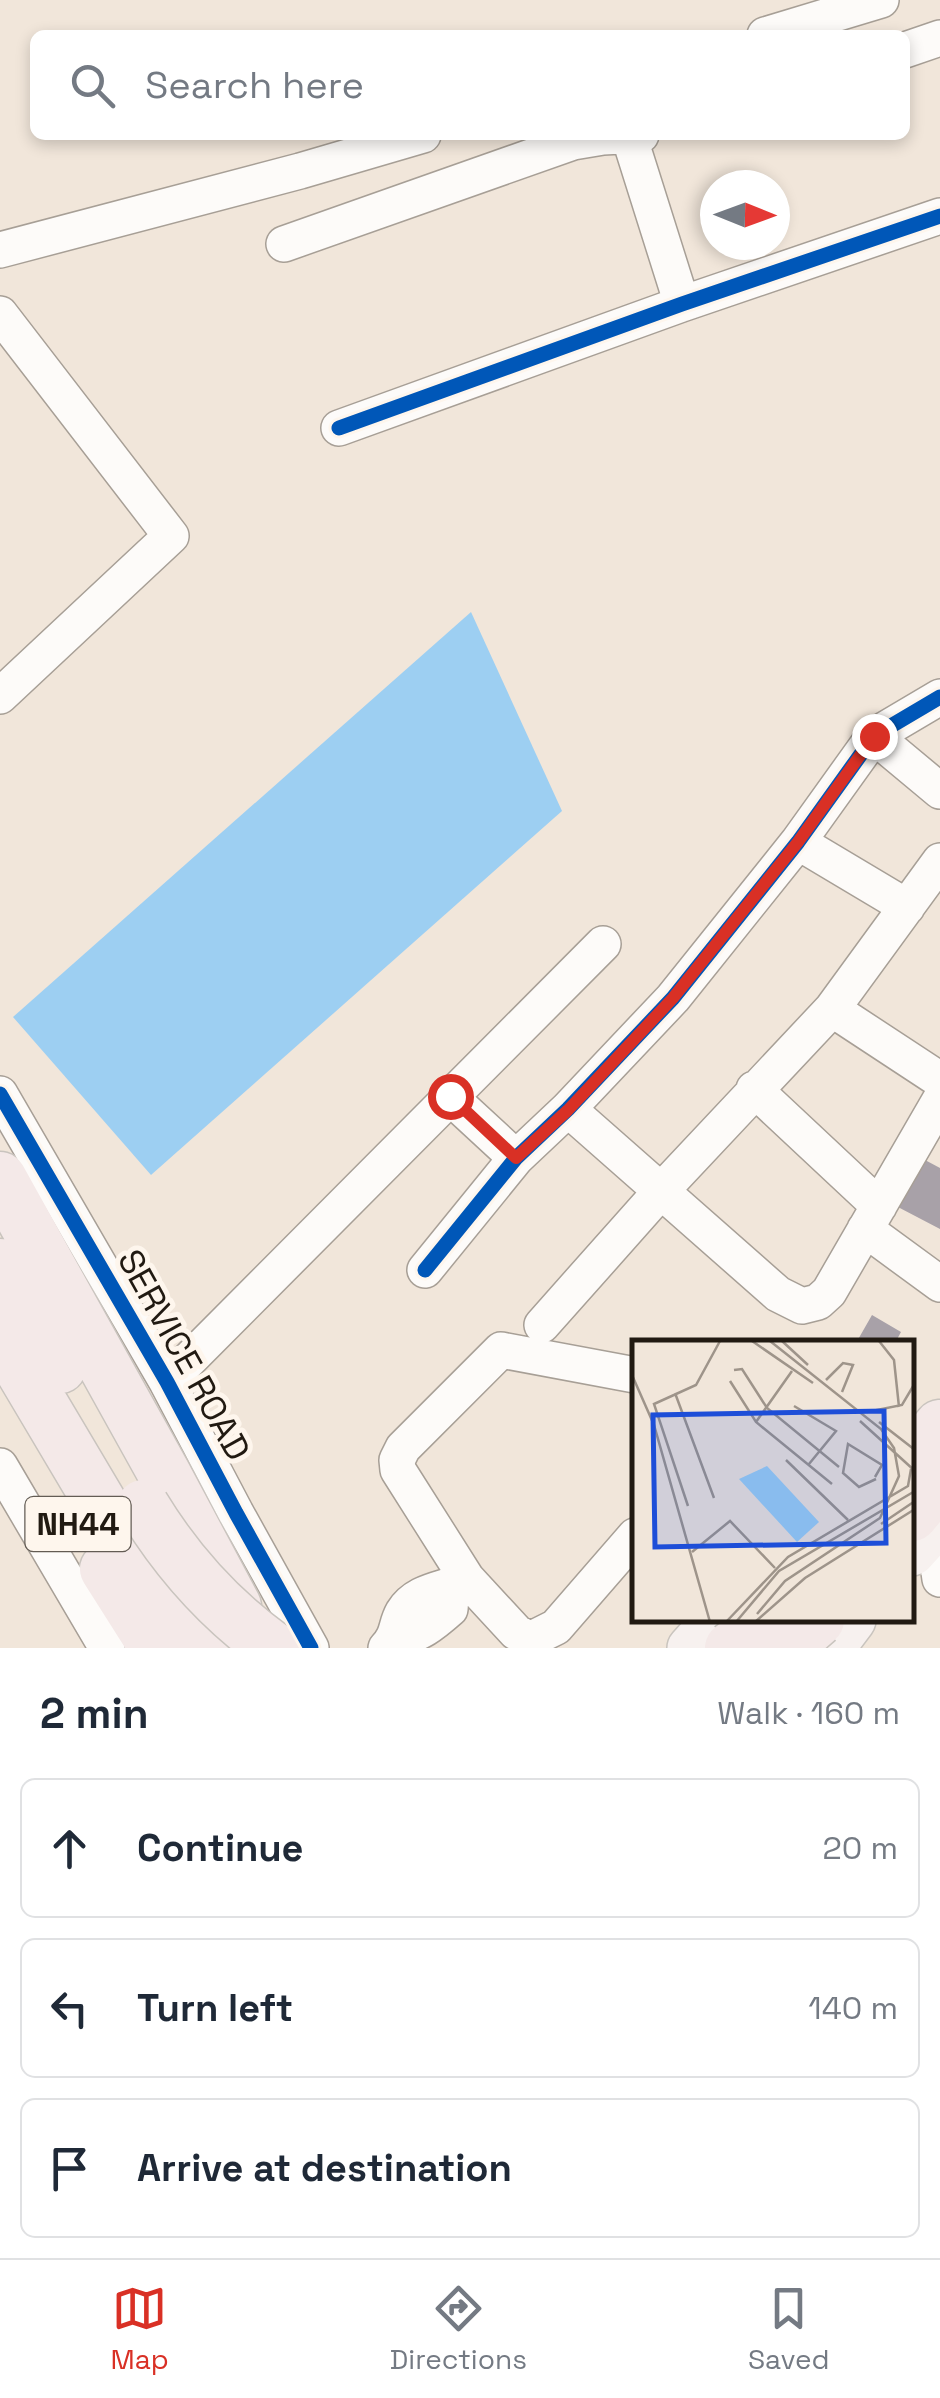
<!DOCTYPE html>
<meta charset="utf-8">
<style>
:root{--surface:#fff;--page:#f6f6f7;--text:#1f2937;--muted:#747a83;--line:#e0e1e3;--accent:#d93025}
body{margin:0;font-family:"Space Grotesk",sans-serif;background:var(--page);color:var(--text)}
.compass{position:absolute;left:700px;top:170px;width:90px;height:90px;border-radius:50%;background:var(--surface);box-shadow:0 5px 15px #0003;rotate:91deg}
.stop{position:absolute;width:30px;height:30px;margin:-22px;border:8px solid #d93025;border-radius:50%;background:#fff}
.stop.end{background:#d93025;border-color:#fff;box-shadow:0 2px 10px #0008}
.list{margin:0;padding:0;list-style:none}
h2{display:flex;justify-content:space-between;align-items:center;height:130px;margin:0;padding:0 40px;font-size:42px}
h2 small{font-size:32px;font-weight:400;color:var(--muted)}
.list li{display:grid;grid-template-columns:65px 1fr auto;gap:30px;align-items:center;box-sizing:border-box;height:140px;margin:0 20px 20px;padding:0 20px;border:2px solid var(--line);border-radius:15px}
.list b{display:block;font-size:38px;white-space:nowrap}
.list em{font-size:32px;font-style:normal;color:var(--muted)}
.icon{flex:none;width:55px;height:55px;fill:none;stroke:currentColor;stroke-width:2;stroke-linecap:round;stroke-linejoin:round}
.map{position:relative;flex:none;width:940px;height:1648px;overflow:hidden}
.search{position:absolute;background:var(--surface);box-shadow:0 5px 15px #0003;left:30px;right:30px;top:30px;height:110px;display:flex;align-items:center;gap:25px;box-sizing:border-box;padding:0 35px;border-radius:15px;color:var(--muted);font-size:38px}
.sheet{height:610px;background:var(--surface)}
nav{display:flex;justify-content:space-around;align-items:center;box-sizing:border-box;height:140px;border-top:2px solid var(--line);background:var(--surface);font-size:28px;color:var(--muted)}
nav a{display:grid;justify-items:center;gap:5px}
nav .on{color:var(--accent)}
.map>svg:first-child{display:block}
.water{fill:#9dcff2}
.building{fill:#a8a1a8}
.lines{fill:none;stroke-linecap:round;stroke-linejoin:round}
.minor-casing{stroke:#a79f96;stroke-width:38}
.major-casing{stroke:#c9c4be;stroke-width:48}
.highway-casing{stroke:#c9c4be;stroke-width:55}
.minor{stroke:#fdfbf9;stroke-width:35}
.major{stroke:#f7f1ef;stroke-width:45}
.highway{stroke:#f4e9e8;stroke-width:52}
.highway-bridge-casing{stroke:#c9c4be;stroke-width:55;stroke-linecap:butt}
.highway-bridge{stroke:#f4e9e8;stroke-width:52}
.cycleway-casing{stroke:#fef6ed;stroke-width:21}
.cycleway{stroke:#0057b8;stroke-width:15}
.route{stroke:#d93025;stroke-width:12}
.labels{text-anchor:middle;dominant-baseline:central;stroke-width:10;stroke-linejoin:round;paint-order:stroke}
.shield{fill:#fef6ed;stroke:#635c54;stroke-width:2.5}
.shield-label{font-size:32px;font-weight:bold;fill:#211a12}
.street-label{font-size:35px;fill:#211a12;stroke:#fef6ed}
.inset-road{fill:none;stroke:#9e948a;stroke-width:2.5}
.view{fill:#1d4ed8;fill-opacity:0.15;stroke:#1d4ed8;stroke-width:5}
.inset-edge{fill:none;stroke:#211a12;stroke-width:5}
</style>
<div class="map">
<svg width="940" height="1648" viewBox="0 0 940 1648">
<rect width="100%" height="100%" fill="#f1e6da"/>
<!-- water -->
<path class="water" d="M 471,612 L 562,811 L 151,1175 L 13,1017 Z"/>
<!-- building -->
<path class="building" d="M 925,1160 L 940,1168 L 940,1229 L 896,1206 Z
M 872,1315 L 901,1332 L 895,1343 L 856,1343 Z"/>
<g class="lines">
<defs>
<path id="minor" d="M 765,35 L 881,0
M 905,50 L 940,38
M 629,136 L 682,304
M 284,244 L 573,142 L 603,137 L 641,135
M 0,250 L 300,171 L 423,135
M 0,314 L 171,536 L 0,696
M 339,428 L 682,304 L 940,216
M 874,736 L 940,791
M 798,842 L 907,907
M 832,1009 L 940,1080
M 754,1089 L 879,1206
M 0,1094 L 167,1382 L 236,1513 L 311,1648
M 450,1097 L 516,1158
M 568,1109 L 778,1294 L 802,1306 L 818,1302 L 829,1292 L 940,1100
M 865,1229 L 940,1284
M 425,1270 L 516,1158 L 568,1109 L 673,998 L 798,842 L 874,736 L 940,697
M 542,1325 L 661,1191 L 832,1009 L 940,861
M 167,1382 L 603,944
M 0,1466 L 107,1648
M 933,1530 L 940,1579
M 467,1579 L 516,1632 L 530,1640 L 556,1627 L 635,1536
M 396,1638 C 419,1636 433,1624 450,1609 L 452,1586
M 386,1648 C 399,1634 395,1626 403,1612 C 417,1589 445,1590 467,1579 L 398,1470 L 397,1460 L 403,1448 L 501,1350 L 635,1375"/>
<path id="major" d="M 912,1553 L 933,1530
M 690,1648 L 715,1620
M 832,1648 L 853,1620"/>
<path id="highway" d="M 0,1178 L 165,1475 L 235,1606
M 0,1265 L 60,1367
M 0,1334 L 130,1553 L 177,1612 L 216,1648
M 912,1459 L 940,1426
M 912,1515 L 940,1481
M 106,1569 L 156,1648"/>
</defs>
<!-- minor casing -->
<use href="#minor" class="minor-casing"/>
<!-- major casing -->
<use href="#major" class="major-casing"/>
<!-- highway casing -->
<use href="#highway" class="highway-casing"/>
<!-- minor -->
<use href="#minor" class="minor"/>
<!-- major -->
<use href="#major" class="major"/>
<!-- highway -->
<use href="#highway" class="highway"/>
<defs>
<path id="highway-bridge" d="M 143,1506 C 177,1562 219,1609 273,1648
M 731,1648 L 767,1620
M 786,1648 L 818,1620"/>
</defs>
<!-- highway-bridge casing -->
<use href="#highway-bridge" class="highway-bridge-casing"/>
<!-- highway-bridge -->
<use href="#highway-bridge" class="highway-bridge"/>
<defs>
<path id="cycleway" d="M 339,428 L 682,304 L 940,216
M 0,1094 L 167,1382 L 236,1513 L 311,1648
M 425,1270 L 516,1158 L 568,1109 L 673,998 L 798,842 L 874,736 L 940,697"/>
</defs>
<!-- cycleway casing -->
<use href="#cycleway" class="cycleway-casing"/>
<!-- cycleway -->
<use href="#cycleway" class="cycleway"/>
</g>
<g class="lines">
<!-- route -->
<path class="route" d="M 450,1096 L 516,1158 L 568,1110 L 673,998 L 798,842 L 874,736"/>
</g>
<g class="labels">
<!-- shield labels -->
<rect class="shield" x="25.5" y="1497" width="105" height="54" rx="8"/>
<g class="shield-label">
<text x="78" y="1524">NH44</text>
</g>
<!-- street labels -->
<g class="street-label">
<text transform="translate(184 1355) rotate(61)">SERVICE ROAD</text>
</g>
</g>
<!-- overview -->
<g transform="translate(632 1340)">
<rect width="282" height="282" fill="#f1e6da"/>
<path d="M 135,126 L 187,182 L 165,202 L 107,139 Z" fill="#9dcff2"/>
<path class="inset-road" d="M 120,1 L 181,43M 150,1 L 176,25M 247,1 L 262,20 L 267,67M 102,30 L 110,29 L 135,68 L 207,127M 0,35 L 22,85 L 78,282M 194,40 L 211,23 L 221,25 L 210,52M 98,41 L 124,82 L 200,144M 43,53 L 82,158M 162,66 L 204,91 L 177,124M 235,72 L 270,65 L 283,43M 228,81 L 283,131M 124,82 L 160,31M 247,82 L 283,110M 154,120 L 216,180M 243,137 L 250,125 L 216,104 L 211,133 L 227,147 L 244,139M 56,166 L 22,64 L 64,45 L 88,1M 249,184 L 283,161M 60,212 L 98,181 L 143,228M 125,274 L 153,241 L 248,178 L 267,136 L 262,108 L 249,89 L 138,1M 94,282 L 156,217 L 276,146 L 279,129M 104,282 L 147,231 L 283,151M 123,282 L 173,238 L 283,169"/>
<path class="view" d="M 252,71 L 254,203 L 23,207 L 21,75 Z"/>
<rect width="282" height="282" class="inset-edge"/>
</g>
</svg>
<svg class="compass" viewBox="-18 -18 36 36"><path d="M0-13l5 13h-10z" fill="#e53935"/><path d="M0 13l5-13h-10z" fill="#747a83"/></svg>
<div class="stop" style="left:450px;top:1096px"></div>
<div class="stop end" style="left:874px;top:736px"></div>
<div class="search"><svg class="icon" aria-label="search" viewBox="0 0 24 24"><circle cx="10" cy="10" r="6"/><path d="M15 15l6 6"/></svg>Search here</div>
</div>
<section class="sheet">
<h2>2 min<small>Walk · 160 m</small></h2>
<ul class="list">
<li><svg class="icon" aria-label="ahead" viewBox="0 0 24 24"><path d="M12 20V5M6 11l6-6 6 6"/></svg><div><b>Continue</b></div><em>20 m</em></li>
<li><svg class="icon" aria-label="left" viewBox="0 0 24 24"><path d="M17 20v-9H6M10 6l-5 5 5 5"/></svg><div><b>Turn left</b></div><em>140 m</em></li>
<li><svg class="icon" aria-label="arrive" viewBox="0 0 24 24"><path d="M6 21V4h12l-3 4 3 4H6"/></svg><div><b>Arrive at destination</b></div></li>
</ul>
</section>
<nav>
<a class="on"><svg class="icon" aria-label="map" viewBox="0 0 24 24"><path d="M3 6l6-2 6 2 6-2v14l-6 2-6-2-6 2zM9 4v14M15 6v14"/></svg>Map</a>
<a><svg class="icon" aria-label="directions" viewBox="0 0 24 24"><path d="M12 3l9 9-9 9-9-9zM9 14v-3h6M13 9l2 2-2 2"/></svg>Directions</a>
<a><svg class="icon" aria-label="saved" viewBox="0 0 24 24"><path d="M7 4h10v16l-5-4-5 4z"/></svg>Saved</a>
</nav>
